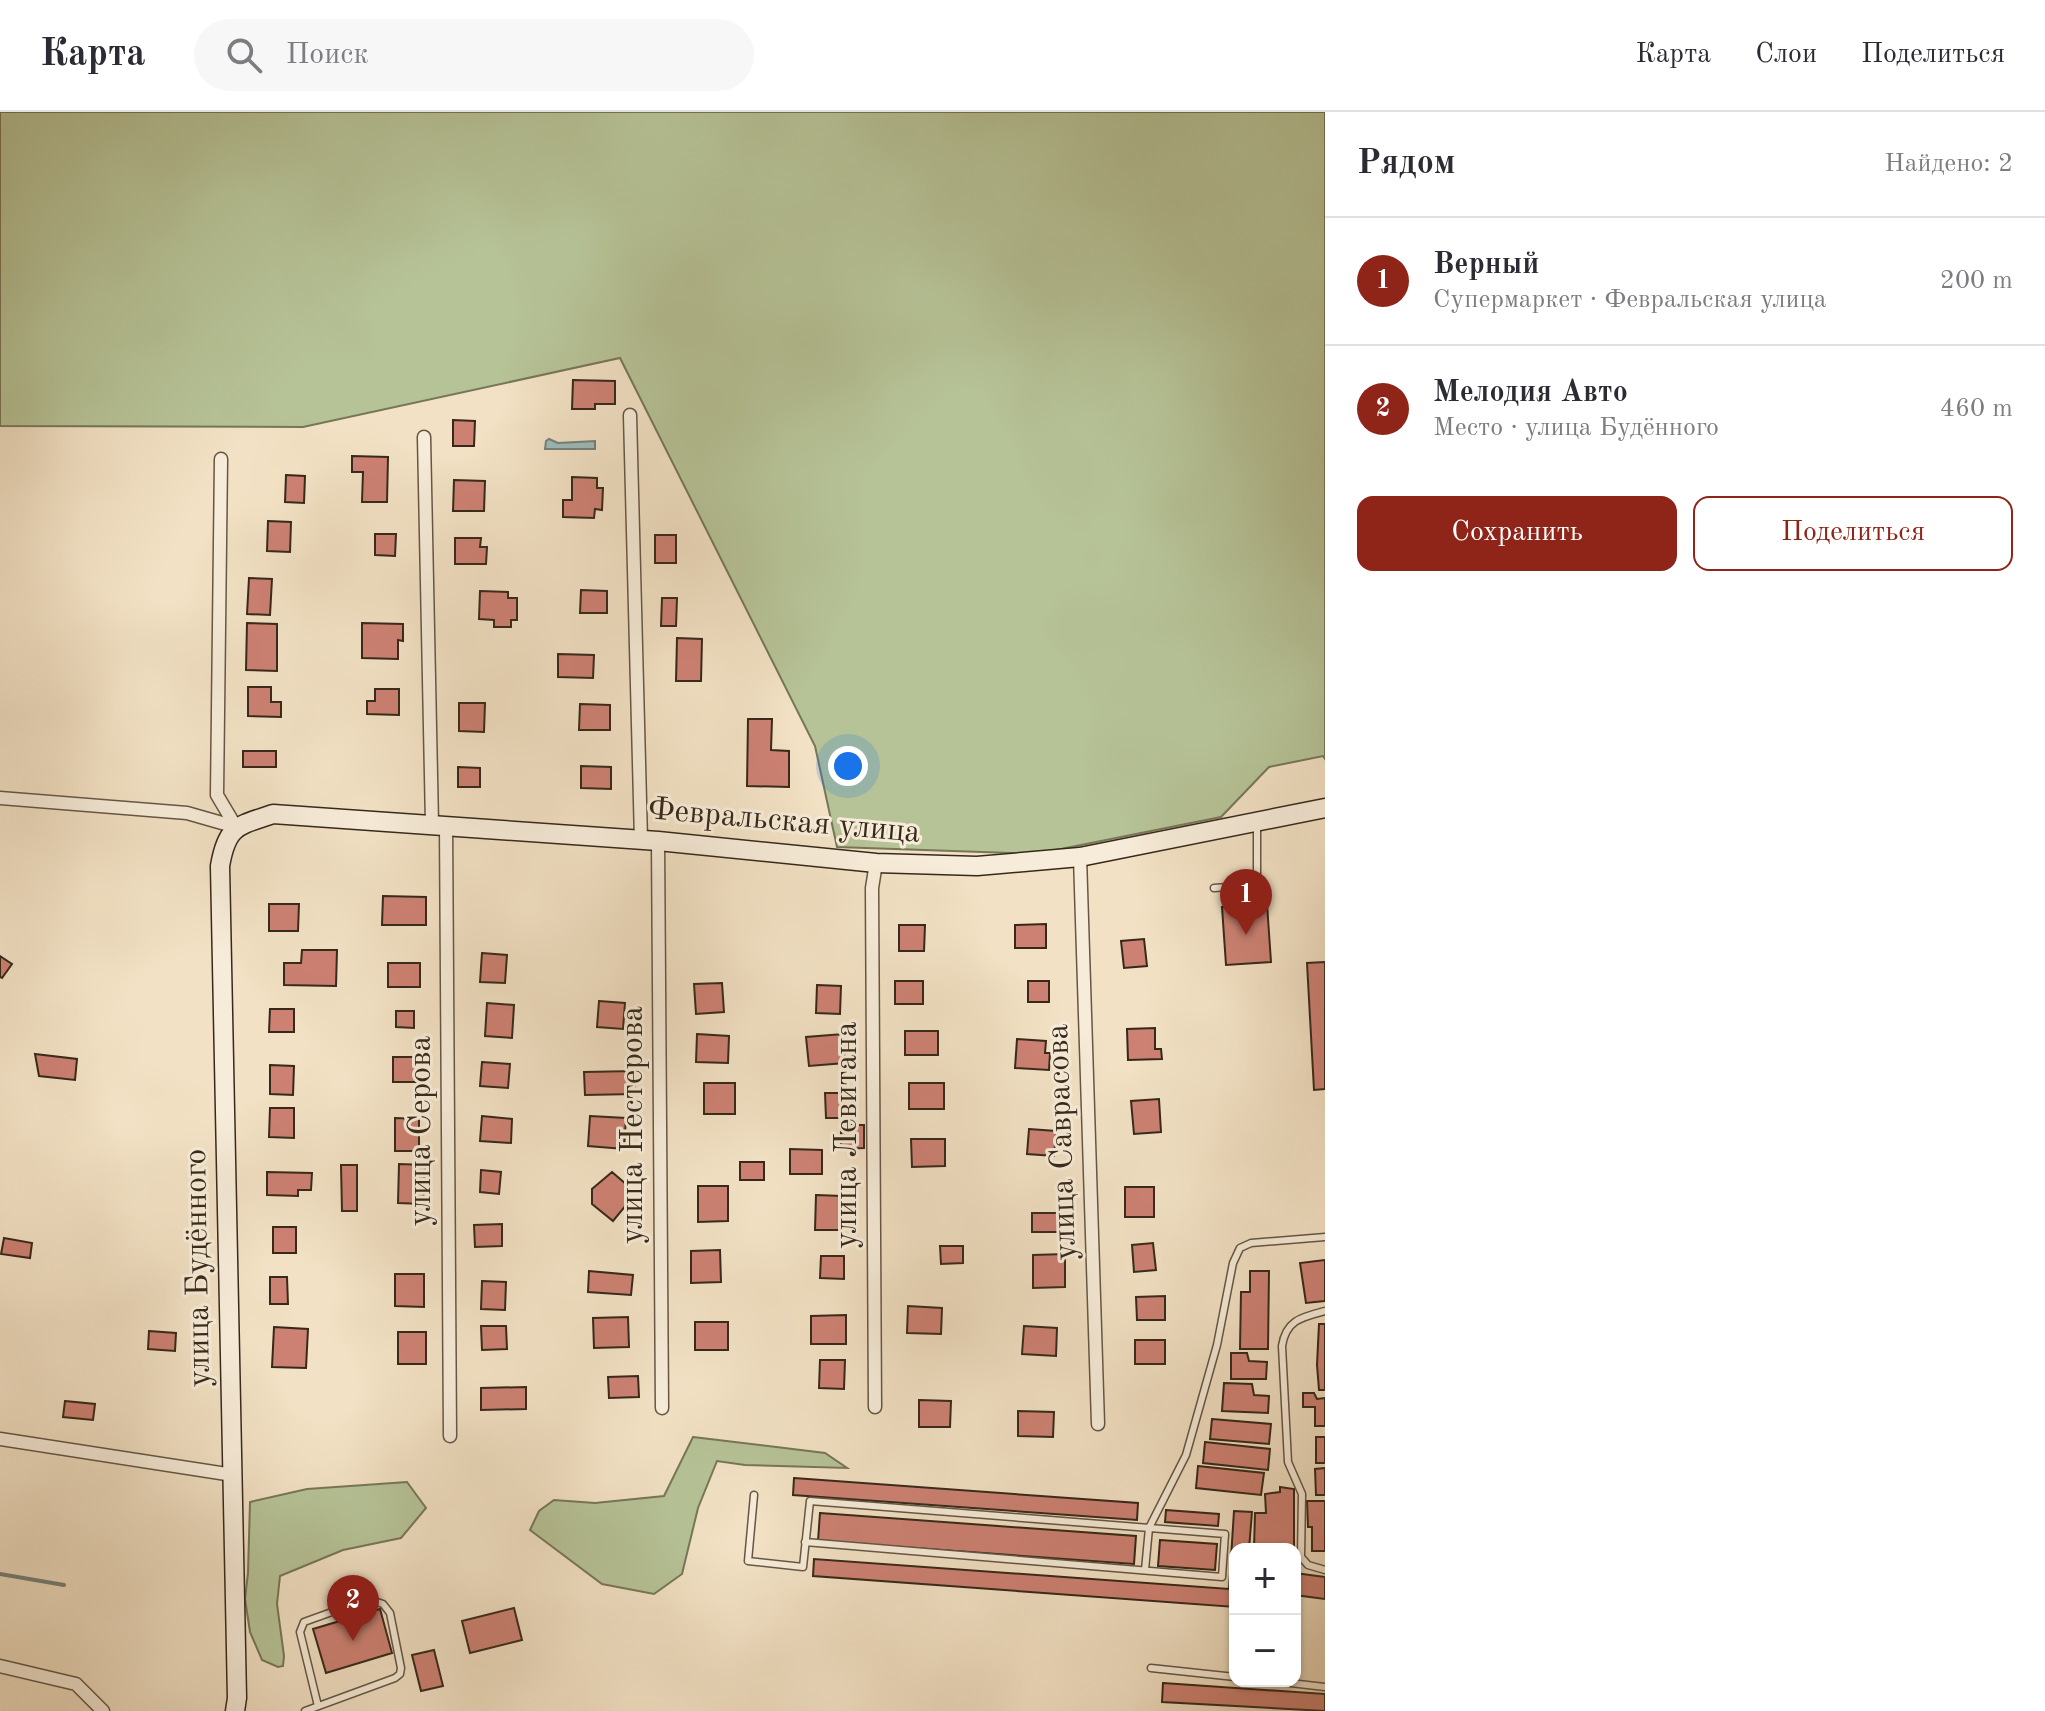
<!DOCTYPE html>
<html lang="ru">
<meta charset="utf-8">
<style>
:root{--surface:#fff;--page:#f7f7f7;--text:#2b2b33;--muted:#7c7c81;--line:#e1e1e2;--accent:#8f2418}
body{margin:0;font-family:"Old Standard TT",serif;background:var(--page);color:var(--text)}
.controls{position:absolute;right:24px;bottom:24px;display:grid;overflow:hidden;border-radius:16px;box-shadow:0 2px 6px #0004}
.controls button{width:72px;height:72px;display:grid;place-items:center;padding:0;border:0;border-bottom:2px solid var(--line);background:var(--surface);color:var(--text);font:40px sans-serif}
.you{position:absolute;left:848px;top:654px;width:28px;height:28px;margin:-20px;border:6px solid #fff;border-radius:50%;background:#1a73e8;box-shadow:0 0 0 12px #1a73e833}
.badge{display:grid;place-items:center;width:52px;height:52px;border-radius:50%;background:var(--accent);color:#fff;font-size:26px;font-weight:700}
.pin{position:absolute;translate:-50% -66px;filter:drop-shadow(0 2px 4px #0008)}
.pin::after{content:'';position:absolute;top:42px;width:28px;height:24px;background:inherit;clip-path:polygon(0 0,100% 0,50% 100%)}
.list{margin:0;padding:0;list-style:none}
h2{display:flex;justify-content:space-between;align-items:center;height:104px;margin:0;padding:0 32px;font-size:34px}
h2 small{font-size:26px;font-weight:400;color:var(--muted)}
.list li{display:grid;grid-template-columns:52px 1fr auto;gap:24px;align-items:center;box-sizing:border-box;height:128px;padding:0 32px;border-top:2px solid var(--line)}
.list b{display:block;font-size:30px;white-space:nowrap}
.list p{margin:0;font-size:26px;white-space:nowrap;color:var(--muted)}
.list em{font-size:26px;font-style:normal;color:var(--muted)}
.actions{display:flex;gap:16px;padding:24px 32px}
.actions a{flex:1;padding:18px 0;border:2px solid var(--accent);border-radius:16px;text-align:center;font-size:28px;color:var(--accent)}
.actions .main{background:var(--accent);color:#fff}
.icon{flex:none;width:44px;height:44px;fill:none;stroke:currentColor;stroke-width:2;stroke-linecap:round;stroke-linejoin:round}
.map{position:relative;flex:none;width:1325px;height:1599px;overflow:hidden}
header{display:flex;align-items:center;gap:48px;box-sizing:border-box;height:112px;padding:0 40px;background:var(--surface);border-bottom:2px solid var(--line)}
header strong{font-size:38px}
nav{display:flex;gap:44px;margin-inline-start:auto;font-size:28px}
.search{width:560px;height:72px;background:var(--page);display:flex;align-items:center;gap:20px;box-sizing:border-box;padding:0 28px;border-radius:44px;color:var(--muted);font-size:30px}
main{display:flex}
aside{flex:1;background:var(--surface)}
.map>svg:first-child{display:block}
.green{fill:#b6c397;stroke:#767658;stroke-width:2}
.water{fill:#9dbcbc;stroke:#74817b;stroke-width:2}
.lines{fill:none;stroke-linecap:round;stroke-linejoin:round}
.stream{stroke:#74817b;stroke-width:4}
.building{fill:#cd8173;stroke:#36291a;stroke-width:2}
.service-casing{stroke:#655744;stroke-width:9}
.minor-casing{stroke:#655744;stroke-width:15}
.secondary-casing{stroke:#36291a;stroke-width:21}
.service{stroke:#f7ecd9;stroke-width:6}
.minor{stroke:#f7ecd9;stroke-width:12}
.secondary{stroke:#f7ecd9;stroke-width:18}
.labels{text-anchor:middle;dominant-baseline:central;stroke-width:6;stroke-linejoin:round;paint-order:stroke}
.street-label{font-size:32px;fill:#36291a;stroke:#f7ecd9}
</style>
<header>
<strong>Карта</strong>
<div class="search"><svg class="icon" aria-label="search" viewBox="0 0 24 24"><circle cx="10" cy="10" r="6"/><path d="M15 15l6 6"/></svg>Поиск</div>
<nav><a>Карта</a><a>Слои</a><a>Поделиться</a></nav>
</header>
<main>
<div class="map">
<svg width="1325" height="1599" viewBox="0 0 1325 1599">
<rect width="100%" height="100%" fill="#f2e1c4"/>
<filter id="stains"><feTurbulence type="fractalNoise" baseFrequency=".0025" numOctaves="4"/><feColorMatrix values="0 0 0 0 .2 0 0 0 0 .09 0 0 0 0 .02 0 0 0 .5 -.17"/></filter>
<radialGradient id="worn" r=".72"><stop offset=".6" stop-color="#630" stop-opacity="0"/><stop offset="1" stop-color="#630" stop-opacity=".3"/></radialGradient>
<!-- green -->
<path class="green" d="M 0,0 L 1325,0 L 1325,647 L 1323,644 L 1269,655 L 1221,705 L 1036,742 L 837,735 L 815,634 L 620,246 L 303,315 L 0,314 Z
M 693,1325 L 825,1341 L 847,1356 L 745,1353 L 717,1349 L 698,1396 L 682,1462 L 654,1482 L 602,1472 L 530,1418 L 539,1399 L 554,1388 L 595,1391 L 664,1384 Z
M 407,1370 L 426,1396 L 401,1426 L 343,1438 L 280,1464 L 277,1492 L 284,1544 L 283,1554 L 278,1555 L 262,1548 L 250,1520 L 245,1487 L 248,1461 L 250,1390 L 307,1377 Z"/>
<!-- water -->
<path class="water" d="M 549,327 L 558,331 L 595,329 L 595,337 L 545,337 L 546,329 Z"/>
<g class="lines">
<!-- stream -->
<path class="stream" d="M 0,1462 L 64,1473"/>
</g>
<!-- building -->
<path class="building" d="M 573,268 L 615,269 L 615,292 L 595,292 L 595,297 L 572,297 Z
M 453,308 L 475,309 L 474,334 L 453,334 Z
M 352,344 L 388,345 L 387,390 L 362,390 L 363,360 L 352,360 Z
M 286,363 L 305,364 L 304,391 L 285,390 Z
M 572,365 L 597,366 L 597,376 L 603,376 L 602,398 L 595,397 L 594,406 L 563,405 L 563,388 L 572,388 Z
M 454,368 L 485,369 L 484,399 L 453,399 Z
M 268,409 L 291,410 L 290,440 L 267,439 Z
M 375,422 L 396,422 L 395,444 L 375,443 Z
M 655,423 L 676,423 L 676,451 L 655,451 Z
M 455,426 L 481,426 L 480,435 L 487,435 L 486,452 L 455,452 Z
M 249,466 L 272,467 L 270,503 L 247,502 Z
M 581,478 L 607,479 L 607,501 L 580,501 Z
M 480,479 L 508,480 L 508,486 L 517,486 L 517,508 L 511,508 L 511,515 L 494,515 L 494,508 L 479,507 Z
M 662,486 L 677,486 L 676,514 L 661,514 Z
M 247,511 L 277,512 L 277,559 L 246,558 Z
M 362,511 L 403,512 L 403,529 L 398,528 L 398,547 L 362,546 Z
M 677,526 L 702,527 L 701,569 L 676,569 Z
M 558,542 L 594,543 L 593,566 L 558,565 Z
M 248,575 L 271,575 L 271,590 L 281,590 L 281,605 L 248,604 Z
M 375,577 L 399,577 L 399,603 L 367,602 L 367,589 L 375,589 Z
M 459,591 L 485,591 L 484,620 L 459,619 Z
M 580,592 L 610,593 L 610,618 L 579,618 Z
M 748,607 L 772,607 L 771,638 L 789,639 L 789,675 L 747,674 Z
M 243,639 L 276,639 L 276,655 L 243,655 Z
M 581,654 L 611,655 L 611,677 L 581,676 Z
M 458,655 L 480,656 L 480,675 L 458,675 Z
M 383,784 L 426,785 L 426,813 L 382,813 Z
M 269,792 L 299,792 L 298,819 L 269,819 Z
M 1267,792 L 1271,850 L 1226,853 L 1222,795 Z
M 1046,812 L 1046,836 L 1015,836 L 1015,813 Z
M 899,813 L 925,813 L 924,839 L 899,839 Z
M 1144,827 L 1147,854 L 1124,856 L 1121,829 Z
M 302,838 L 337,838 L 336,874 L 284,873 L 284,851 L 301,851 Z
M 482,841 L 507,843 L 505,871 L 480,870 Z
M 0,844 L 12,852 L 2,866 L 0,865 Z
M 1325,850 L 1325,977 L 1314,978 L 1307,851 Z
M 388,851 L 420,851 L 420,875 L 388,875 Z
M 895,869 L 923,869 L 923,892 L 895,892 Z
M 1028,869 L 1049,869 L 1049,890 L 1028,890 Z
M 722,871 L 724,900 L 696,902 L 694,872 Z
M 817,873 L 841,874 L 840,902 L 816,901 Z
M 599,889 L 625,891 L 623,917 L 597,915 Z
M 487,891 L 514,893 L 512,926 L 485,924 Z
M 270,897 L 294,897 L 294,920 L 269,920 Z
M 396,899 L 414,899 L 414,916 L 396,915 Z
M 1155,916 L 1155,937 L 1161,937 L 1162,947 L 1128,948 L 1127,917 Z
M 905,919 L 938,919 L 938,943 L 905,943 Z
M 697,922 L 729,924 L 728,951 L 696,950 Z
M 843,922 L 845,951 L 809,954 L 806,925 Z
M 1017,927 L 1046,929 L 1045,941 L 1050,941 L 1049,958 L 1015,956 Z
M 35,942 L 77,947 L 75,968 L 39,964 Z
M 393,945 L 418,945 L 417,970 L 393,970 Z
M 482,950 L 510,952 L 508,976 L 480,974 Z
M 270,953 L 294,954 L 293,983 L 270,982 Z
M 635,959 L 635,982 L 585,983 L 584,960 Z
M 704,971 L 735,971 L 735,1002 L 704,1002 Z
M 909,971 L 944,971 L 944,997 L 909,997 Z
M 825,981 L 845,981 L 845,1006 L 826,1006 Z
M 1159,987 L 1161,1020 L 1134,1022 L 1131,989 Z
M 270,996 L 294,996 L 294,1026 L 269,1025 Z
M 482,1004 L 512,1007 L 511,1031 L 480,1029 Z
M 590,1004 L 626,1006 L 624,1037 L 588,1034 Z
M 395,1006 L 419,1007 L 419,1039 L 395,1039 Z
M 841,1013 L 864,1013 L 864,1036 L 841,1037 Z
M 1029,1017 L 1056,1019 L 1054,1044 L 1027,1042 Z
M 911,1027 L 945,1027 L 945,1054 L 912,1055 Z
M 790,1037 L 822,1038 L 822,1062 L 790,1062 Z
M 740,1050 L 764,1050 L 764,1068 L 740,1068 Z
M 399,1052 L 425,1053 L 423,1092 L 398,1091 Z
M 341,1053 L 357,1053 L 357,1099 L 342,1099 Z
M 481,1058 L 501,1060 L 499,1082 L 480,1080 Z
M 267,1060 L 312,1061 L 311,1078 L 298,1078 L 298,1084 L 267,1083 Z
M 612,1060 L 627,1073 L 627,1092 L 613,1109 L 592,1092 L 592,1077 Z
M 698,1074 L 728,1074 L 728,1109 L 698,1110 Z
M 1125,1075 L 1154,1075 L 1154,1105 L 1125,1105 Z
M 816,1083 L 842,1084 L 842,1118 L 815,1118 Z
M 1032,1101 L 1058,1101 L 1058,1120 L 1032,1120 Z
M 502,1112 L 502,1134 L 475,1135 L 474,1113 Z
M 273,1115 L 296,1115 L 296,1141 L 273,1141 Z
M 4,1126 L 32,1131 L 30,1146 L 1,1142 Z
M 1153,1131 L 1156,1158 L 1134,1160 L 1132,1133 Z
M 940,1134 L 963,1134 L 963,1151 L 941,1152 Z
M 720,1138 L 721,1170 L 691,1171 L 691,1139 Z
M 1065,1142 L 1065,1175 L 1033,1176 L 1033,1143 Z
M 821,1144 L 844,1144 L 844,1167 L 820,1166 Z
M 1325,1148 L 1325,1189 L 1306,1191 L 1300,1151 Z
M 589,1159 L 633,1163 L 631,1183 L 588,1180 Z
M 1250,1159 L 1269,1159 L 1268,1237 L 1240,1237 L 1241,1180 L 1250,1180 Z
M 395,1162 L 424,1162 L 424,1195 L 395,1194 Z
M 270,1165 L 287,1165 L 288,1192 L 270,1192 Z
M 482,1169 L 506,1170 L 505,1198 L 481,1197 Z
M 1165,1184 L 1165,1208 L 1137,1208 L 1136,1185 Z
M 908,1194 L 942,1196 L 941,1222 L 907,1221 Z
M 846,1203 L 846,1232 L 811,1232 L 811,1204 Z
M 628,1205 L 629,1235 L 594,1236 L 593,1206 Z
M 695,1210 L 728,1210 L 728,1238 L 695,1238 Z
M 1319,1212 L 1325,1212 L 1325,1278 L 1319,1278 L 1317,1253 Z
M 481,1214 L 506,1214 L 507,1237 L 482,1238 Z
M 1024,1214 L 1057,1216 L 1056,1244 L 1022,1242 Z
M 274,1215 L 308,1217 L 306,1256 L 272,1255 Z
M 149,1219 L 176,1221 L 175,1239 L 148,1237 Z
M 398,1220 L 426,1220 L 426,1252 L 398,1252 Z
M 1135,1228 L 1165,1228 L 1165,1252 L 1135,1252 Z
M 1231,1241 L 1247,1241 L 1249,1249 L 1267,1250 L 1266,1267 L 1231,1267 Z
M 820,1248 L 845,1248 L 844,1277 L 819,1276 Z
M 638,1264 L 639,1285 L 609,1286 L 608,1265 Z
M 1224,1271 L 1252,1272 L 1254,1283 L 1269,1284 L 1268,1301 L 1222,1299 Z
M 526,1275 L 526,1297 L 481,1298 L 481,1276 Z
M 1303,1281 L 1314,1281 L 1317,1287 L 1325,1286 L 1325,1314 L 1315,1314 L 1315,1295 L 1303,1295 Z
M 919,1288 L 951,1289 L 950,1315 L 919,1315 Z
M 65,1289 L 95,1292 L 93,1308 L 63,1305 Z
M 1018,1299 L 1054,1300 L 1053,1325 L 1018,1324 Z
M 1212,1307 L 1271,1312 L 1269,1332 L 1210,1327 Z
M 1316,1325 L 1325,1325 L 1325,1351 L 1316,1351 Z
M 1205,1330 L 1270,1337 L 1268,1358 L 1203,1351 Z
M 1198,1354 L 1264,1361 L 1261,1383 L 1196,1376 Z
M 1325,1356 L 1325,1383 L 1316,1383 L 1315,1357 Z
M 794,1366 L 1138,1391 L 1137,1408 L 793,1383 Z
M 1280,1375 L 1294,1377 L 1294,1437 L 1254,1437 L 1255,1401 L 1266,1401 L 1265,1382 L 1280,1380 Z
M 1307,1389 L 1325,1389 L 1325,1439 L 1312,1439 L 1312,1415 L 1308,1415 Z
M 1166,1398 L 1219,1402 L 1218,1414 L 1165,1410 Z
M 1234,1399 L 1252,1400 L 1249,1437 L 1235,1437 L 1235,1495 L 813,1464 L 814,1447 L 1229,1477 Z
M 820,1401 L 1136,1424 L 1134,1452 L 818,1429 Z
M 1160,1428 L 1217,1432 L 1215,1458 L 1158,1454 Z
M 1295,1461 L 1325,1465 L 1325,1487 L 1295,1483 Z
M 514,1496 L 522,1528 L 470,1541 L 462,1509 Z
M 380,1497 L 392,1541 L 326,1561 L 313,1517 Z
M 434,1538 L 443,1574 L 421,1579 L 412,1543 Z
M 1163,1571 L 1325,1582 L 1325,1599 L 1162,1590 Z"/>
<g class="lines">
<defs>
<path id="service" d="M 1214,776 L 1257,773 L 1257,713
M 1325,1199 C 1302,1205 1286,1208 1282,1234 L 1288,1350 L 1302,1382 L 1301,1445 L 1308,1453 L 1325,1458
M 754,1383 L 748,1449 L 803,1455 L 810,1389 L 1225,1422 L 1222,1465 L 805,1430
M 1145,1458 L 1149,1416 L 1186,1343 L 1217,1233 L 1233,1151 L 1240,1136 L 1251,1131 L 1325,1125
M 1151,1556 L 1235,1565
M 1273,1569 L 1325,1575
M 305,1599 L 395,1566 L 400,1562 L 401,1556 L 390,1501 L 383,1492 L 368,1487 L 304,1510 L 300,1520 L 318,1594"/>
<path id="minor" d="M 630,303 L 641,728
M 424,325 L 432,712
M 221,347 L 217,683 L 236,715
M 0,686 L 187,701 L 236,715
M 446,713 L 450,1324
M 658,729 L 662,1296
M 1080,745 L 1098,1312
M 875,1295 L 872,776 L 876,751
M 0,1327 L 233,1363
M 0,1554 L 76,1572 L 103,1599"/>
<path id="secondary" d="M 235,1599 L 237,1586 L 220,754 C 227,713 238,714 273,702 L 658,729 L 876,751 L 977,754 L 1080,745 L 1325,696"/>
</defs>
<!-- service casing -->
<use href="#service" class="service-casing"/>
<!-- minor casing -->
<use href="#minor" class="minor-casing"/>
<!-- secondary casing -->
<use href="#secondary" class="secondary-casing"/>
<!-- service -->
<use href="#service" class="service"/>
<!-- minor -->
<use href="#minor" class="minor"/>
<!-- secondary -->
<use href="#secondary" class="secondary"/>
</g>
<g class="labels">
<!-- street labels -->
<g class="street-label">
<text transform="translate(784 710) rotate(5)">Февральская улица</text>
<text transform="translate(634 1013) rotate(-90)">улица Нестерова</text>
<text transform="translate(422 1019) rotate(-90)">улица Серова</text>
<text transform="translate(848 1023) rotate(-90)">улица Левитана</text>
<text transform="translate(1063 1030) rotate(-92)">улица Саврасова</text>
<text transform="translate(199 1156) rotate(-91)">улица Будённого</text>
</g>
</g>
<rect width="100%" height="100%" filter="url(#stains)"/>
<rect width="100%" height="100%" fill="url(#worn)"/>
</svg>
<div class="controls">
<button>+</button>
<button>−</button>
</div>
<div class="you"></div>
<div class="pin badge" style="left:1246px;top:823px">1</div>
<div class="pin badge" style="left:353px;top:1529px">2</div>
</div>
<aside>
<h2>Рядом<small>Найдено: 2</small></h2>
<ul class="list">
<li><span class="badge">1</span><div><b>Верный</b><p>Супермаркет · Февральская улица</p></div><em>200 m</em></li>
<li><span class="badge">2</span><div><b>Мелодия Авто</b><p>Место · улица Будённого</p></div><em>460 m</em></li>
</ul>
<div class="actions"><a class="main">Сохранить</a><a>Поделиться</a></div>
</aside>
</main>
